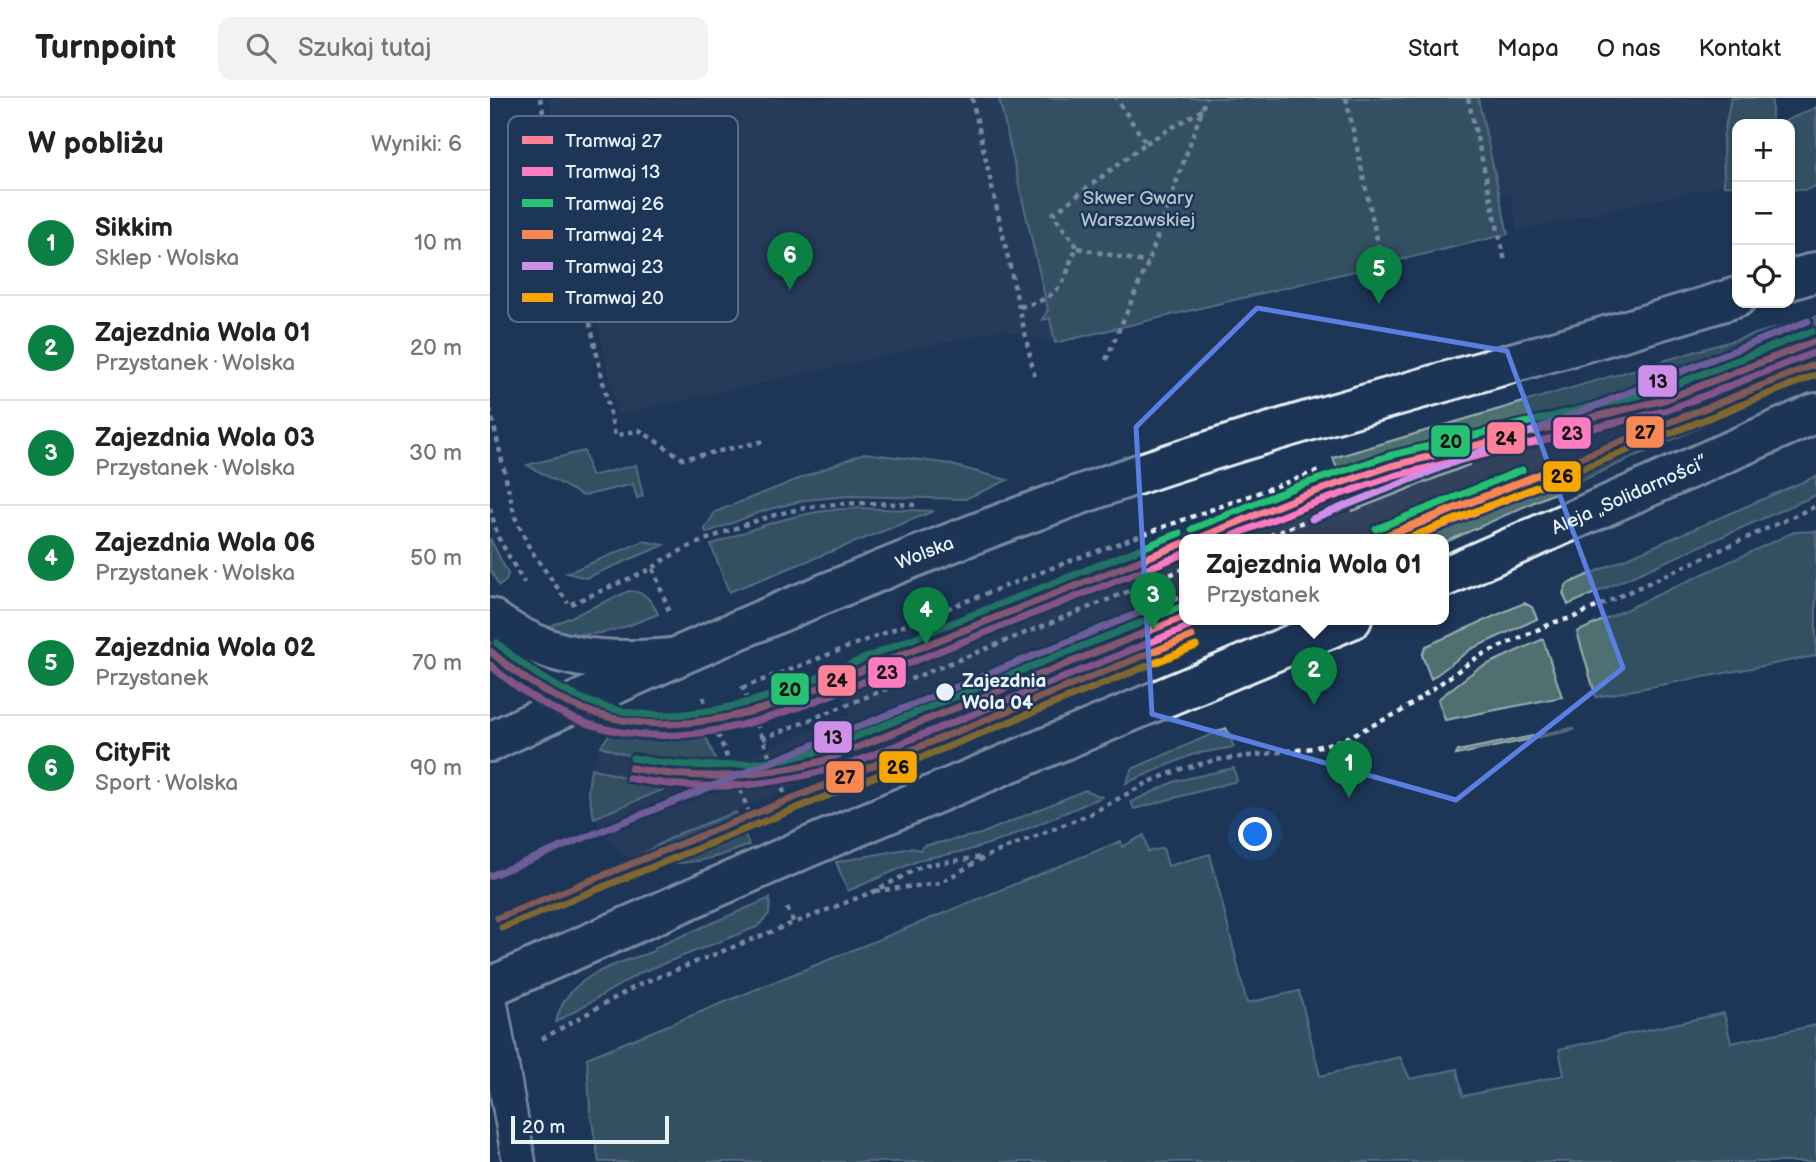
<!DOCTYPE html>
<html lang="pl">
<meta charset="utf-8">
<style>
:root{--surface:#fff;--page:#f2f2f2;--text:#222;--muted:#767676;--line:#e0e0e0;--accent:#0b8043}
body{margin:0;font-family:"Balsamiq Sans",sans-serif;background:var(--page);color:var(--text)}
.controls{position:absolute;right:21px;top:21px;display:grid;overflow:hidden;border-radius:14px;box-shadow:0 2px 5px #0004}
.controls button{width:63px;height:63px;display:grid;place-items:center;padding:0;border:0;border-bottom:2px solid var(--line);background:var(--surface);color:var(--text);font:35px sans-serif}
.scale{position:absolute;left:21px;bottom:18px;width:158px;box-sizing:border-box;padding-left:7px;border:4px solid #e8f1f8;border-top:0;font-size:19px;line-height:24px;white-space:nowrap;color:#e8f1f8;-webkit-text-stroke:5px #1d3557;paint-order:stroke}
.you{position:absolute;left:766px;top:737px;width:24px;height:24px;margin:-18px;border:5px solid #fff;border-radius:50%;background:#1a73e8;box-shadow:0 0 0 10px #1a73e833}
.badge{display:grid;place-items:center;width:46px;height:46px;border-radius:50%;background:var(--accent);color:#fff;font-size:23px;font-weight:700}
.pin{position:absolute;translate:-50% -58px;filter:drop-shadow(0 2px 4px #0008)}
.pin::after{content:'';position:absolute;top:37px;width:24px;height:21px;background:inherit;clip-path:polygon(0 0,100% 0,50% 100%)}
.popup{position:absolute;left:689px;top:436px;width:270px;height:91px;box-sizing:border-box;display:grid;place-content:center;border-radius:14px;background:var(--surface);filter:drop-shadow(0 2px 5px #0005);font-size:23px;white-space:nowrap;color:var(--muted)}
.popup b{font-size:26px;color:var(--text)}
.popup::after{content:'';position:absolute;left:50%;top:100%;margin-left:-14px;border:14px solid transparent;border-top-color:var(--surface)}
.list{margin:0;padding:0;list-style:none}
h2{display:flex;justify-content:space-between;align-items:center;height:91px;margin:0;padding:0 28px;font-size:30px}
h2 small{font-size:23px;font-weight:400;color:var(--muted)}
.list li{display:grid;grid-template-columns:46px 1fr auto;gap:21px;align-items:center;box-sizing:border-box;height:105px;padding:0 28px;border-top:2px solid var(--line)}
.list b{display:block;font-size:26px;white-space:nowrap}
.list p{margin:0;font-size:23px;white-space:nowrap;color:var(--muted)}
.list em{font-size:23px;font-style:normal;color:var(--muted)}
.icon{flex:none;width:38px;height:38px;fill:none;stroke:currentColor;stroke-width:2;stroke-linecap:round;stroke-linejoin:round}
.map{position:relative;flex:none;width:1326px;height:1064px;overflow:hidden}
header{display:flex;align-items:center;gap:42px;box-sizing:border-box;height:98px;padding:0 35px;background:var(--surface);border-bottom:2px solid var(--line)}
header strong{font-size:33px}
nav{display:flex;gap:38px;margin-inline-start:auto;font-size:24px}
.search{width:490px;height:63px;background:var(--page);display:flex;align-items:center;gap:18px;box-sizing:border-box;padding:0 24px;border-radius:14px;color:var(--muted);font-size:26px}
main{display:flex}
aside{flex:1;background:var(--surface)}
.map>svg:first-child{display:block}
.built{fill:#31425d}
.green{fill:#507070;stroke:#9cb0b4;stroke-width:2}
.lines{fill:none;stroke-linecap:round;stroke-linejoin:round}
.service-casing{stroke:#e8f1f8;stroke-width:37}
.tertiary-casing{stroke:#e8f1f8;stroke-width:44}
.secondary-casing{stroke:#e8f1f8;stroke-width:44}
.path{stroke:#e8f1f8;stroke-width:4.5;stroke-dasharray:5 5;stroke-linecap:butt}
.service{stroke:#1d3557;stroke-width:32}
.tertiary{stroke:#1d3557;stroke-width:38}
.secondary{stroke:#1d3557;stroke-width:38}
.tram-1-casing{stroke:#1d3557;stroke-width:12}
.tram-2-casing{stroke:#1d3557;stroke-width:12}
.tram-3-casing{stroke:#1d3557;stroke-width:12}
.tram-4-casing{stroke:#1d3557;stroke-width:12}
.tram-5-casing{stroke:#1d3557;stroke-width:12}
.tram-6-casing{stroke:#1d3557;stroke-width:12}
.tram-1{stroke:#ff8098;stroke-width:7}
.tram-2{stroke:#fe7ac1;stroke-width:7}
.tram-3{stroke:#26c172;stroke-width:7}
.tram-4{stroke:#f88751;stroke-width:7}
.tram-5{stroke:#ce8fe9;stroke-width:7}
.tram-6{stroke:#f7a600;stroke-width:7}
.marked{fill:none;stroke:#5a7fe2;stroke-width:5;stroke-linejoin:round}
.stop-dot{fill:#e8f1f8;stroke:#1d3557;stroke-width:2.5}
.labels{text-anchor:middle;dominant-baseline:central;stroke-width:5;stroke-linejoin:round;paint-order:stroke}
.park-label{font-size:19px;fill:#b3c4c8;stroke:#1d3557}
.street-label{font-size:19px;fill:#e8f1f8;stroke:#1d3557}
.stop-label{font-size:19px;font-weight:bold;fill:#e8f1f8;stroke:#1d3557;text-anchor:start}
.key{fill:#1d3557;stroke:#5a6d87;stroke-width:2}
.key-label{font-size:19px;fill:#e8f1f8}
.line-badge{stroke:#1d3557;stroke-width:2.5}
.pale-badge-label{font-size:19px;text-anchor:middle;font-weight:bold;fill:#111}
</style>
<header>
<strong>Turnpoint</strong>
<div class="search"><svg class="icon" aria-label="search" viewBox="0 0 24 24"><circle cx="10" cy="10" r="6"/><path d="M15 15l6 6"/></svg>Szukaj tutaj</div>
<nav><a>Start</a><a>Mapa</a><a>O nas</a><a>Kontakt</a></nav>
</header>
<main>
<aside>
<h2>W pobliżu<small>Wyniki: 6</small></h2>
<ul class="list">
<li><span class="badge">1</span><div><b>Sikkim</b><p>Sklep · Wolska</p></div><em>10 m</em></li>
<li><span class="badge">2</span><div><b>Zajezdnia Wola 01</b><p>Przystanek · Wolska</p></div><em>20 m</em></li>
<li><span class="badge">3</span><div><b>Zajezdnia Wola 03</b><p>Przystanek · Wolska</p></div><em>30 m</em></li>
<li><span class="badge">4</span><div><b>Zajezdnia Wola 06</b><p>Przystanek · Wolska</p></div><em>50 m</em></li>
<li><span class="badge">5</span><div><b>Zajezdnia Wola 02</b><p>Przystanek</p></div><em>70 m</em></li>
<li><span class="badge">6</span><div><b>CityFit</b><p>Sport · Wolska</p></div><em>90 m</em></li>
</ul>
</aside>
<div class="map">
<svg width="1326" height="1064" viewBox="0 0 1326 1064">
<rect width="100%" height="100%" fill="#1d3557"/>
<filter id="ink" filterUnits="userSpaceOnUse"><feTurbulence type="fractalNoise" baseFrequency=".0143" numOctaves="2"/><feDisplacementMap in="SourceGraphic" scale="14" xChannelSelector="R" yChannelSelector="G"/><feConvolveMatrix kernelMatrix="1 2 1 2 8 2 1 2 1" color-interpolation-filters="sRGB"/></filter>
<g filter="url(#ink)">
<!-- built -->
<path class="built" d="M 58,0 L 509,0 L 565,245 L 511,232 L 128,317 Z
M 989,0 L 1282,0 L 1282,26 L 1247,26 L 1234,51 L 1234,87 L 1027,133 L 1020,96 L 1010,98 Z
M 1326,228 L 1326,281 L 921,441 L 694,441 L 694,521 L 716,521 L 188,736 L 142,762 L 121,745 L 104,720 L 173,691 L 101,670 L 111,648 L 148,660 L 187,667 L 236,668 L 361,616 L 350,593 L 266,625 L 215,637 L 160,639 L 121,634 L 154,615 L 206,614 L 257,602 L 341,569 L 342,572 L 848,374 L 935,347 L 1150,295 L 1255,259 Z"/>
<!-- green -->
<path class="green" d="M 509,0 L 988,0 L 1018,136 L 565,245 L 560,220 L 552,222 L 558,212 Z
M 1241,0 L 1282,0 L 1282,26 L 1247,26 L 1247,88 L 1234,87 L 1233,40 Z
M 1326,9 L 1326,88 L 1316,92 L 1300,91 L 1300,26 L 1289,26 Z
M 1326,218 L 1326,228 C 1251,260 1175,290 1096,311 C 1013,333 930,347 848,374 L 843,360 Z
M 1230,320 L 954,445 L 954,441 L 921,441 Z
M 94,353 L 101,378 L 146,367 L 153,398 L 147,400 L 143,386 L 93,398 L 37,367 Z
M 374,355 L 454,365 L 518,382 L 475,401 L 359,398 L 315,402 L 273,413 L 216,435 L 215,431 L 225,414 Z
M 976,361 L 979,367 L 863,413 L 857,398 L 856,396 Z
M 1326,378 L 1326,397 L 1078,507 L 1073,495 L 1077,486 Z
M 367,410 L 444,413 L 239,494 L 221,447 C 270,427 314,412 367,410 Z
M 1326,433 L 1326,558 L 1106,599 L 1087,534 L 1304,434 Z
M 0,440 L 18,476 L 16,483 L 9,488 L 0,471 Z
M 154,443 L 174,447 L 96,480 L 77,475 Z
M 139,493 C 155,493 161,502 168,516 C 125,533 102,544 56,530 Z
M 1034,505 L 1042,509 L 1047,521 L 981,551 L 941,581 L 932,557 L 936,548 Z
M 1053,541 L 1072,599 L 955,622 L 948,601 L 987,571 Z
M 736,630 L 744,649 L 704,656 L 636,685 L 642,671 Z
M 1082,630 L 1084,632 L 966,657 L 968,653 Z
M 121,634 L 160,639 L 215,637 L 229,669 C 189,669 148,663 111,648 Z
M 101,670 L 175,691 L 104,720 L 98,693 Z
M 744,670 L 747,683 L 644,711 L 641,704 L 686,683 Z
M 595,692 L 612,699 L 514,741 L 476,753 L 432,761 L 358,793 L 346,764 L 421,750 L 430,752 L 433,748 L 491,736 Z
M 246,714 L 259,747 C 219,764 185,770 142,762 L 188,736 Z
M 654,737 L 658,754 L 673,750 L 678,768 L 720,756 L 757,905 L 809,893 L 830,978 L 910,959 L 920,981 L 967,971 L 973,998 L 1074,977 L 1069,951 L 1234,915 L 1241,945 L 1326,927 L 1326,1064 L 109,1064 L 100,1013 L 97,960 L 631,743 L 632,749 Z
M 280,800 L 279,816 L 267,829 L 152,874 L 66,924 C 76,877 125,867 164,853 L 166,849 Z"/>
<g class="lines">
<defs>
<path id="service" d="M 0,900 L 29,1064"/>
<path id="tertiary" d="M 0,520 C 56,562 114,566 181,560"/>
<g id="secondary">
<path d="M 1300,182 L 1326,174"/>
<path id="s1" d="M 954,479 L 1326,315"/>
<path id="s2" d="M 0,644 C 209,546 422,454 640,379 C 840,311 1046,262 1247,199"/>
<path d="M 0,889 L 316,750 L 862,521"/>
</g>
</defs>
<!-- service casing -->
<use href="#service" class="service-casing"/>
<!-- tertiary casing -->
<use href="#tertiary" class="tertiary-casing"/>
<!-- secondary casing -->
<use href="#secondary" class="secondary-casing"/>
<!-- path -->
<path class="path" d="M 50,0 L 125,338 L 149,332 L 193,361 L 275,343
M 482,0 L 545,280
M 856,0 L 897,187
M 978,0 L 1015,163
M 656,45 L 712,12
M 588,150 L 658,165
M 530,209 C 551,204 568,198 577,175 C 581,165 580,159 588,150 L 563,116 L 656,45 L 626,0
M 616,262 L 658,165 L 716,0
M 0,311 L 25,419 L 40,451 L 78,505
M 0,410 L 8,439 L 34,485
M 771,441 L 860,405
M 163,470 C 183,454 205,446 230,436 C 307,406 342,402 425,407
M 81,506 L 163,470 L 179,513
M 252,588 L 299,707
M 252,590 L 588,460 L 828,373
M 213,599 L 263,724
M 272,641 L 694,471
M 385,793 L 450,785 L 497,758 L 600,716 L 659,684 L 691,671 L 726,662 L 823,650 L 852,642 L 910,614 L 989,558 L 1065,524 L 1082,520 L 1326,408
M 297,810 L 304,825 L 385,793 L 434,767 L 492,759
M 52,941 L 146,888 L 303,825"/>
<!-- service -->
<use href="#service" class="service"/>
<!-- tertiary -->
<use href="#tertiary" class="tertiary"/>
<!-- secondary -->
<use href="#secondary" class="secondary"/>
<defs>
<path id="tram-1" d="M 707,441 L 812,398 L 901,368 L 1174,302 L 1326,243
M 891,441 L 1036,382
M 0,553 C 91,633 177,642 290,605 L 694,445
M 141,670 C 207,683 267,680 333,663 L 694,519"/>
<path id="tram-2" d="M 735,441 L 816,408 L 904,378 L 1178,312 L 1326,254
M 919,441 L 1040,392
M 0,567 C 147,697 284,619 439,557 C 524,523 609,490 694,456
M 139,680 C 218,696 289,688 365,664 L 698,529"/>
<path id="tram-3" d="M 702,431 L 808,388 L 898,358 L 1171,292 L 1322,233
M 886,431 L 1032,372
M 7,545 C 53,586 109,618 173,617 C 258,617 337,575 414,544 C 506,507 598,471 690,435
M 143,660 C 208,673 266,669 330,653 L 690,509"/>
<path id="tram-4" d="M 887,441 L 1326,266
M 8,820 L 702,538"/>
<path id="tram-5" d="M 822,421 L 1318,223
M 0,778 L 686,500"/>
<path id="tram-6" d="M 916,441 L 1326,277
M 12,830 L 706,548"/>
</defs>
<!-- tram-1 casing -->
<use href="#tram-1" class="tram-1-casing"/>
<!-- tram-2 casing -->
<use href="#tram-2" class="tram-2-casing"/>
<!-- tram-3 casing -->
<use href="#tram-3" class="tram-3-casing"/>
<!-- tram-4 casing -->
<use href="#tram-4" class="tram-4-casing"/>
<!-- tram-5 casing -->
<use href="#tram-5" class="tram-5-casing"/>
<!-- tram-6 casing -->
<use href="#tram-6" class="tram-6-casing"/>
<!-- tram-1 -->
<use href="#tram-1" class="tram-1"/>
<!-- tram-2 -->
<use href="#tram-2" class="tram-2"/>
<!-- tram-3 -->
<use href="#tram-3" class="tram-3"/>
<!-- tram-4 -->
<use href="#tram-4" class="tram-4"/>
<!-- tram-5 -->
<use href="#tram-5" class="tram-5"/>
<!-- tram-6 -->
<use href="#tram-6" class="tram-6"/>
</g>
</g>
<!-- marked area -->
<path d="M0 0H1326V1064H0ZM 767,210 L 1017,253 L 1133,570 L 966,702 L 662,616 L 646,329 Z" fill="#1d3557" fill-opacity=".55" fill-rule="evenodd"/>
<path class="marked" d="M 767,210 L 1017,253 L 1133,570 L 966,702 L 662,616 L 646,329 Z"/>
<!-- markers -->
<circle class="stop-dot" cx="455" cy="594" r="10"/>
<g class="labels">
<!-- park labels -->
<g class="park-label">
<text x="648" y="100">Skwer Gwary<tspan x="648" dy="22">Warszawskiej</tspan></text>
</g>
<!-- street labels -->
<g class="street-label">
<text stroke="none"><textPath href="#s1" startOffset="203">Aleja „Solidarności”</textPath></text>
<text stroke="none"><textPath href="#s2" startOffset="474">Wolska</textPath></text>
</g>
<!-- stop labels -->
<g class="stop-label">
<text x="472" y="583">Zajezdnia<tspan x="472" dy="22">Wola 04</tspan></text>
</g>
</g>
<!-- legend -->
<rect x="18" y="18" width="230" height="206" rx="10" class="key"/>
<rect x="32" y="38" width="31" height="8" fill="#ff8098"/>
<rect x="32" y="69" width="31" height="9" fill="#fe7ac1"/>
<rect x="32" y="101" width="31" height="8" fill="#26c172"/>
<rect x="32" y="132" width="31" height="9" fill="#f88751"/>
<rect x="32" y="164" width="31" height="8" fill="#ce8fe9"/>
<rect x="32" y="195" width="31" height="9" fill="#f7a600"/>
<g class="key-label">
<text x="75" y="49">Tramwaj 27</text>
<text x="75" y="80">Tramwaj 13</text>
<text x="75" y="112">Tramwaj 26</text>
<text x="75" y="143">Tramwaj 24</text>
<text x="75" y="175">Tramwaj 23</text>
<text x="75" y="206">Tramwaj 20</text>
</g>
<g class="line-badge">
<rect x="1147" y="266" width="41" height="34" rx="7" fill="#ce8fe9"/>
<rect x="1135" y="317" width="40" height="34" rx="7" fill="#f88751"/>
<rect x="1062" y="318" width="40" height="34" rx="7" fill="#fe7ac1"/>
<rect x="996" y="323" width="40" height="34" rx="7" fill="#ff8098"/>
<rect x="940" y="326" width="41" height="34" rx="7" fill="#26c172"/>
<rect x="1052" y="362" width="40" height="33" rx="7" fill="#f7a600"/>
<rect x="377" y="558" width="40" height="33" rx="7" fill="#fe7ac1"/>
<rect x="327" y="566" width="40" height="33" rx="7" fill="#ff8098"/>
<rect x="280" y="574" width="40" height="34" rx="7" fill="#26c172"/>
<rect x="323" y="622" width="40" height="34" rx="7" fill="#ce8fe9"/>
<rect x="388" y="652" width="40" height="34" rx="7" fill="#f7a600"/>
<rect x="335" y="662" width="40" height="34" rx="7" fill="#f88751"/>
</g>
<g class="pale-badge-label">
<text x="1168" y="290">13</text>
<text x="1155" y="341">27</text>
<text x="1082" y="342">23</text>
<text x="1016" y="347">24</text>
<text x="961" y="350">20</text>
<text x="1072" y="385">26</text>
<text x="397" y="581">23</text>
<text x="347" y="589">24</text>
<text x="300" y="598">20</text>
<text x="343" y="646">13</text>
<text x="408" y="676">26</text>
<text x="355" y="686">27</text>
</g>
</svg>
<div class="controls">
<button>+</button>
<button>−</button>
<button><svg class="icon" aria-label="locate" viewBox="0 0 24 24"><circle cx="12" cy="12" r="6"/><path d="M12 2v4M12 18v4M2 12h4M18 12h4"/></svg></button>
</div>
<div class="scale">20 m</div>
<div class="you"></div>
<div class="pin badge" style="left:859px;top:700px">1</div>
<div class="pin badge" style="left:824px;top:607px">2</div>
<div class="popup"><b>Zajezdnia Wola 01</b>Przystanek</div>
<div class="pin badge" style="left:663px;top:532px">3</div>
<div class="pin badge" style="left:436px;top:547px">4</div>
<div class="pin badge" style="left:889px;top:206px">5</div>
<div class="pin badge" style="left:300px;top:192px">6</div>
</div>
</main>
